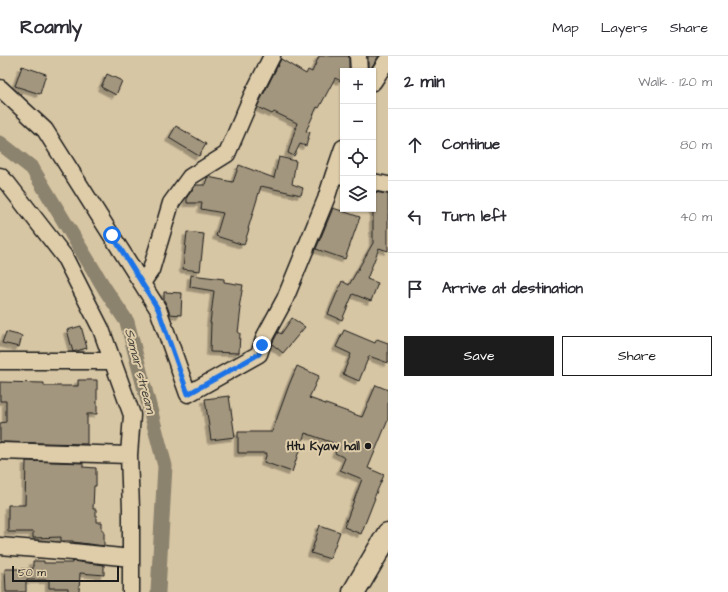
<!DOCTYPE html>
<meta charset="utf-8">
<style>
:root{--surface:#fff;--page:#f2f2f3;--text:#2b2b33;--muted:#7c7c81;--line:#e1e1e2;--accent:#1c1c1c}
body{margin:0;font-family:"Architects Daughter",sans-serif;background:var(--page);color:var(--text)}
.controls{position:absolute;right:12px;top:12px;display:grid;overflow:hidden;border-radius:0px;box-shadow:0 1px 3px #0004}
.controls button{width:36px;height:36px;display:grid;place-items:center;padding:0;border:0;border-bottom:1px solid var(--line);background:var(--surface);color:var(--text);font:20px sans-serif}
.scale{position:absolute;left:12px;bottom:10px;width:107px;box-sizing:border-box;padding-left:4px;border:2px solid #1c1c1c;border-top:0;font-size:11px;line-height:14px;white-space:nowrap;color:#1c1c1c;-webkit-text-stroke:3px #dfcdaa;paint-order:stroke}
.stop{position:absolute;width:12px;height:12px;margin:-9px;border:3px solid #1a73e8;border-radius:50%;background:#fff}
.stop.end{background:#1a73e8;border-color:#fff;box-shadow:0 1px 4px #0008}
.list{margin:0;padding:0;list-style:none}
h2{display:flex;justify-content:space-between;align-items:center;height:52px;margin:0;padding:0 16px;font-size:17px}
h2 small{font-size:13px;font-weight:400;color:var(--muted)}
.list li{display:grid;grid-template-columns:26px 1fr auto;gap:12px;align-items:center;box-sizing:border-box;height:72px;padding:0 16px;border-top:1px solid var(--line)}
.list b{display:block;font-size:15px;white-space:nowrap}
.list em{font-size:13px;font-style:normal;color:var(--muted)}
.actions{display:flex;gap:8px;padding:12px 16px}
.actions a{flex:1;padding:9px 0;border:1px solid var(--accent);border-radius:0px;text-align:center;font-size:14px;color:var(--accent)}
.actions .main{background:var(--accent);color:#fff}
.icon{flex:none;width:22px;height:22px;fill:none;stroke:currentColor;stroke-width:2;stroke-linecap:round;stroke-linejoin:round}
.map{position:relative;flex:none;width:388px;height:536px;overflow:hidden}
header{display:flex;align-items:center;gap:24px;box-sizing:border-box;height:56px;padding:0 20px;background:var(--surface);border-bottom:1px solid var(--line)}
header strong{font-size:19px}
nav{display:flex;gap:22px;margin-inline-start:auto;font-size:14px}
main{display:flex}
aside{flex:1;background:var(--surface)}
.map>svg:first-child{display:block}
.lines{fill:none;stroke-linecap:round;stroke-linejoin:round}
.canal{stroke:#8c836e;stroke-width:15}
.building{fill:#a3967e;stroke:#1c1c1c;filter:url(#shadow)}
.minor-casing{stroke:#1c1c1c;stroke-width:19}
.highway-casing{stroke:#1c1c1c;stroke-width:25}
.minor{stroke:#dfcdaa;stroke-width:16}
.highway{stroke:#dfcdaa;stroke-width:22}
.route{stroke:#1a73e8;stroke-width:5}
.poi-dot{fill:#1c1c1c;stroke:#dfcdaa;stroke-width:1.5}
.labels{text-anchor:middle;dominant-baseline:central;stroke-width:4;stroke-linejoin:round;paint-order:stroke}
.poi-label{font-size:12px;font-weight:bold;fill:#1c1c1c;stroke:#dfcdaa;text-anchor:end}
.water-label{font-size:13px;font-style:italic;fill:#434039;stroke:#dfcdaa}
</style>
<header>
<strong>Roamly</strong>
<nav><a>Map</a><a>Layers</a><a>Share</a></nav>
</header>
<main>
<div class="map">
<svg width="388" height="536" viewBox="0 0 388 536">
<defs>
<filter id="shadow"><feDropShadow dx="-3.5" dy="3.5" stdDeviation="0" flood-color="#0004"/></filter>
</defs>
<rect width="100%" height="100%" fill="#d7c6a4"/>
<filter id="ink" filterUnits="userSpaceOnUse"><feTurbulence type="fractalNoise" baseFrequency=".025" numOctaves="2"/><feDisplacementMap in="SourceGraphic" scale="8" xChannelSelector="R" yChannelSelector="G"/><feConvolveMatrix kernelMatrix="1 2 1 2 8 2 1 2 1" color-interpolation-filters="sRGB"/></filter>
<g filter="url(#ink)">
<g class="lines">
<!-- canal -->
<path class="canal" d="M 0,87 L 32,112 L 105,233 L 127,266 L 165,410 L 158,536"/>
</g>
<!-- building -->
<path class="building" d="M 319,0 L 349,0 L 349,15 L 343,15 L 343,21 L 341,25 L 335,22 L 319,52 L 317,51 L 306,75 L 310,76 L 306,90 L 300,88 L 294,100 L 288,97 L 297,67 L 274,56 L 272,58 L 257,51 L 281,3 L 306,18 L 308,14 L 312,16 Z
M 368,0 L 379,0 L 369,15 L 368,15 Z
M 22,10 L 46,18 L 40,38 L 15,30 Z
M 107,18 L 122,25 L 116,39 L 101,31 Z
M 176,70 L 206,88 L 199,100 L 169,82 Z
M 279,101 L 296,105 L 292,128 L 303,132 L 301,139 L 261,130 L 248,173 L 249,173 L 244,189 L 216,180 L 223,157 L 201,153 L 202,147 L 187,147 L 187,141 L 196,129 L 205,129 L 207,122 L 208,121 L 233,126 L 239,109 L 274,122 Z
M 373,136 L 388,138 L 388,195 L 379,192 L 367,223 L 378,227 L 371,245 L 353,238 L 342,264 L 328,258 L 342,225 L 349,229 L 373,187 Z
M 333,152 L 360,161 L 345,203 L 316,193 Z
M 187,176 L 204,178 L 200,215 L 183,213 Z
M 191,219 L 224,223 L 224,226 L 243,229 L 239,252 L 241,252 L 238,277 L 240,277 L 239,297 L 210,296 L 211,267 L 210,267 L 214,235 L 190,231 Z
M 164,236 L 182,237 L 181,259 L 170,258 L 167,250 L 164,244 Z
M 292,262 L 305,271 L 283,297 L 272,288 L 278,276 L 281,278 Z
M 81,270 L 87,292 L 73,296 L 67,274 Z
M 344,274 L 375,287 L 377,283 L 388,287 L 388,307 L 369,300 L 359,325 L 343,318 L 351,298 L 336,291 Z
M 6,276 L 22,280 L 19,291 L 2,287 Z
M 297,310 L 319,320 L 309,342 L 362,361 L 376,329 L 388,334 L 388,364 L 368,412 L 384,419 L 374,442 L 375,442 L 361,478 L 344,471 L 362,423 L 340,414 L 345,402 L 335,397 L 339,389 L 305,377 L 292,416 L 264,406 L 267,397 L 238,397 L 238,376 L 272,376 L 289,329 Z
M 78,324 L 97,324 L 97,358 L 87,358 L 87,388 L 0,386 L 0,367 L 6,366 L 6,345 L 0,345 L 0,326 L 44,327 L 44,330 L 78,330 Z
M 229,340 L 235,381 L 211,384 L 205,343 Z
M 26,405 L 83,407 L 83,411 L 96,412 L 96,430 L 94,430 L 93,453 L 96,453 L 96,466 L 102,466 L 102,474 L 104,474 L 104,490 L 73,486 L 73,485 L 61,485 L 61,481 L 33,482 L 33,476 L 8,476 L 8,449 L 25,449 Z
M 320,469 L 340,476 L 330,503 L 311,497 Z
M 33,505 L 44,505 L 44,507 L 72,507 L 72,505 L 104,509 L 104,519 L 80,517 L 79,536 L 68,536 L 68,532 L 49,532 L 49,524 L 27,524 L 27,525 L 26,525 L 26,536 L 6,536 L 5,513 L 33,513 Z"/>
<g class="lines">
<defs>
<path id="minor" d="M 358,0 L 359,15
M 373,26 L 386,6 L 388,5
M 0,32 L 45,74 L 158,253 L 188,338 L 259,298 L 265,280 L 285,243 L 326,143 L 334,118 L 343,120
M 334,118 L 343,92
M 0,120 L 8,128 L 64,200 L 101,273 L 132,359 L 129,399 L 131,453 L 131,536
M 373,126 L 388,129
M 142,227 L 151,214 L 171,147 L 190,121 L 227,98 L 252,40 L 272,0
M 0,305 L 113,305
M 0,395 L 129,399
M 0,490 L 73,496 L 131,502"/>
<path id="highway" d="M 354,536 L 388,478"/>
</defs>
<!-- minor casing -->
<use href="#minor" class="minor-casing"/>
<!-- highway casing -->
<use href="#highway" class="highway-casing"/>
<!-- minor -->
<use href="#minor" class="minor"/>
<!-- highway -->
<use href="#highway" class="highway"/>
</g>
</g>
<g class="lines" filter="url(#ink)">
<!-- route -->
<path class="route" d="M 112,179 L 158,253 L 188,338 L 259,298 L 262,289"/>
</g>
<!-- markers -->
<circle class="poi-dot" cx="368" cy="390" r="4"/>
<g class="labels">
<!-- poi labels -->
<g class="poi-label">
<text x="360" y="390">Htu Kyaw hall</text>
</g>
<!-- water labels -->
<g class="water-label">
<text transform="translate(140 315) rotate(75)">Samar stream</text>
</g>
</g>
</svg>
<div class="controls">
<button>+</button>
<button>−</button>
<button><svg class="icon" aria-label="locate" viewBox="0 0 24 24"><circle cx="12" cy="12" r="6"/><path d="M12 2v4M12 18v4M2 12h4M18 12h4"/></svg></button>
<button><svg class="icon" aria-label="layers" viewBox="0 0 24 24"><path d="M12 4l9 5-9 5-9-5zM3 14l9 5 9-5"/></svg></button>
</div>
<div class="scale">50 m</div>
<div class="stop" style="left:112px;top:179px"></div>
<div class="stop end" style="left:262px;top:289px"></div>
</div>
<aside>
<h2>2 min<small>Walk · 120 m</small></h2>
<ul class="list">
<li><svg class="icon" aria-label="ahead" viewBox="0 0 24 24"><path d="M12 20V5M6 11l6-6 6 6"/></svg><div><b>Continue</b></div><em>80 m</em></li>
<li><svg class="icon" aria-label="left" viewBox="0 0 24 24"><path d="M17 20v-9H6M10 6l-5 5 5 5"/></svg><div><b>Turn left</b></div><em>40 m</em></li>
<li><svg class="icon" aria-label="arrive" viewBox="0 0 24 24"><path d="M6 21V4h12l-3 4 3 4H6"/></svg><div><b>Arrive at destination</b></div></li>
</ul>
<div class="actions"><a class="main">Save</a><a>Share</a></div>
</aside>
</main>
